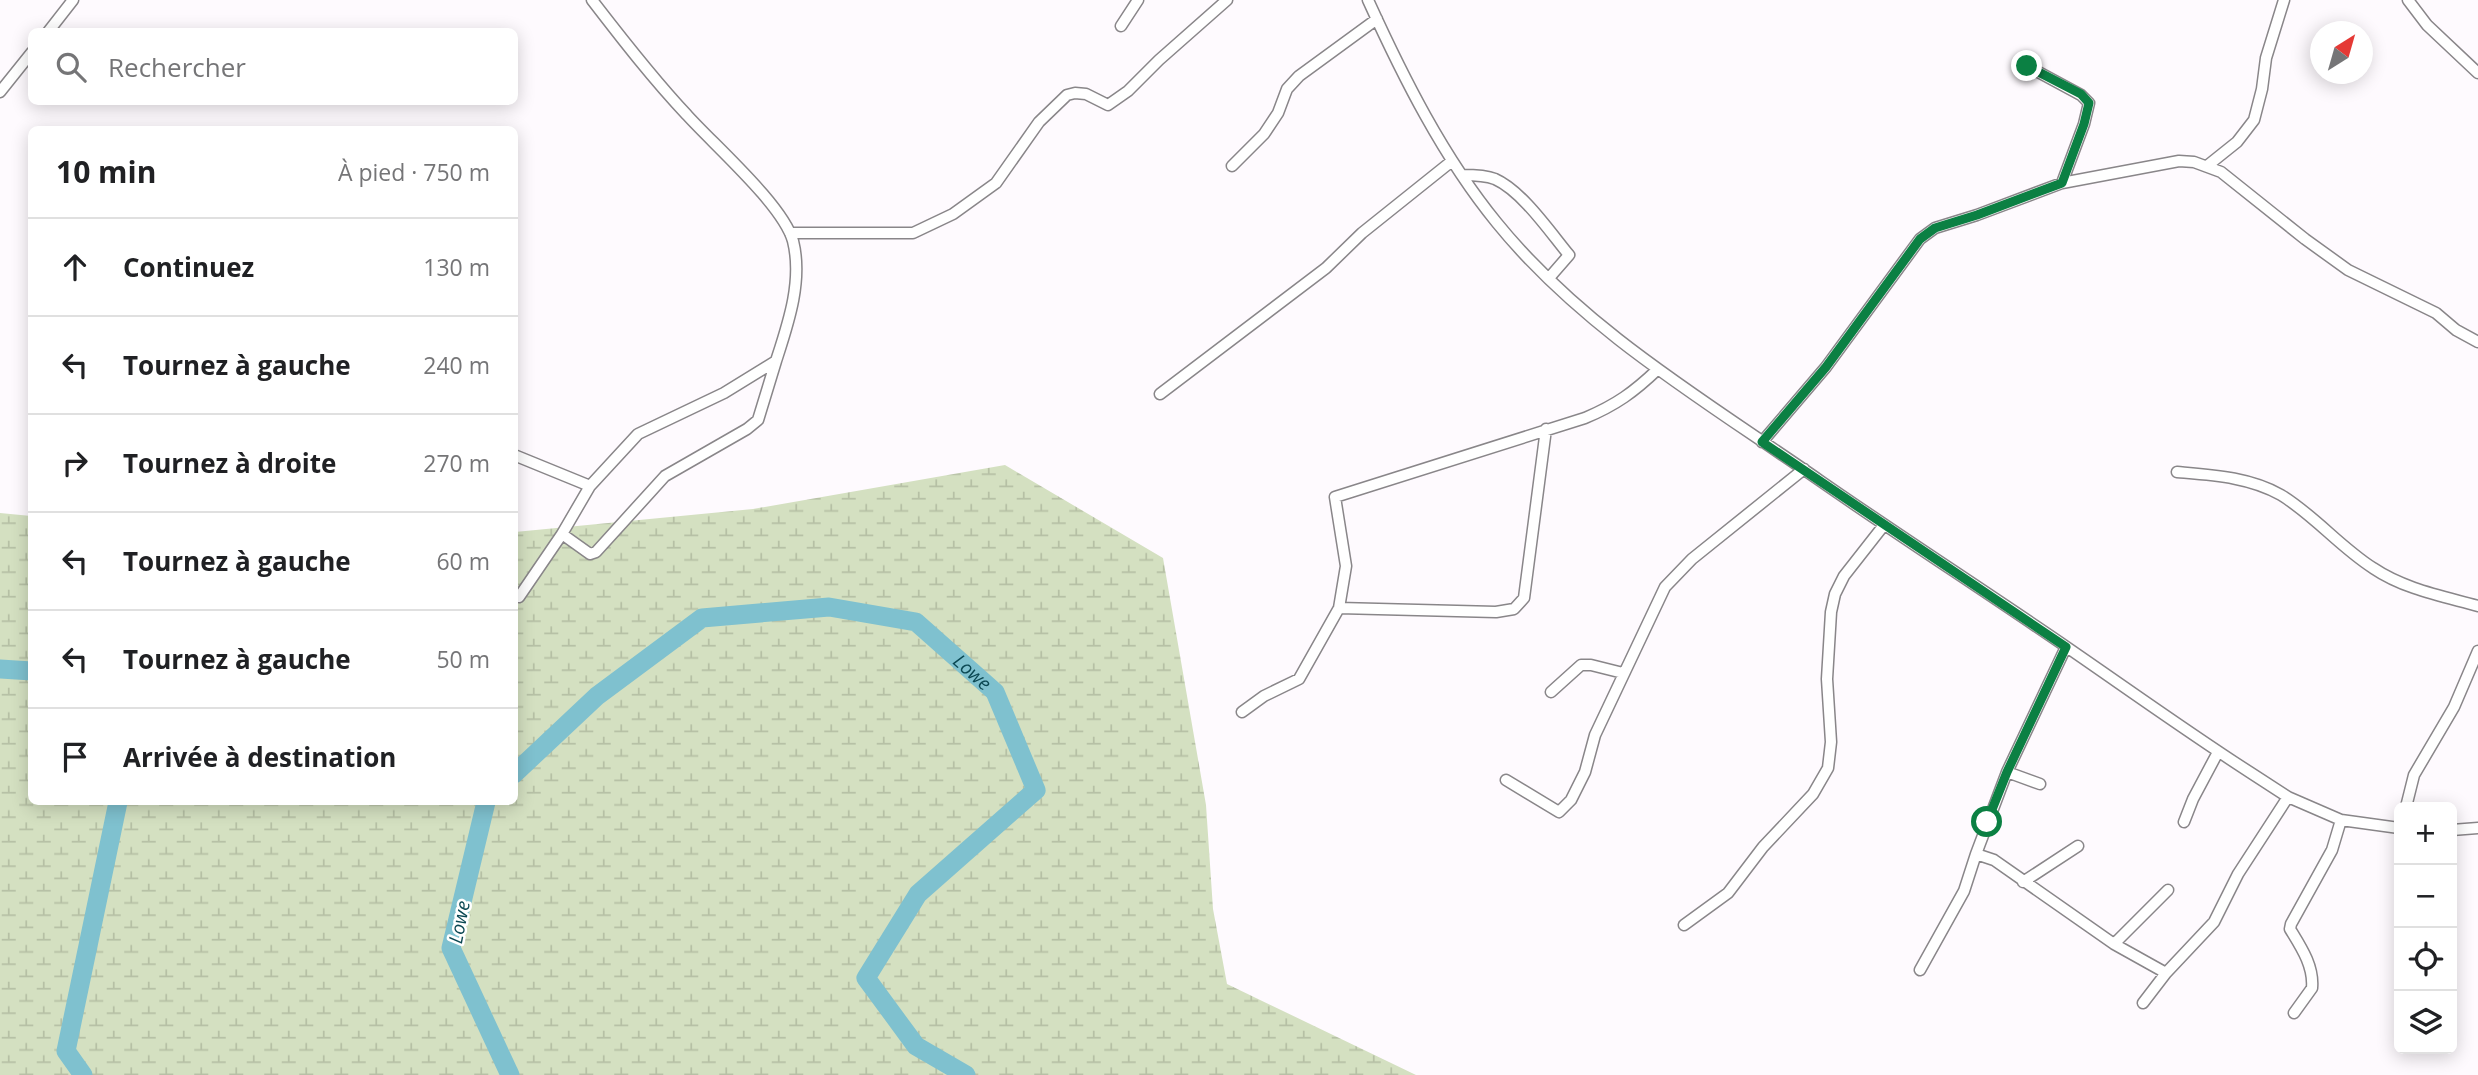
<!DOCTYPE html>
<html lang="fr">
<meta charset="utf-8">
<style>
:root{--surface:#fff;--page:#f6f6f6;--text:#202124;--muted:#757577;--line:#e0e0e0}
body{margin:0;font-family:"Open Sans",sans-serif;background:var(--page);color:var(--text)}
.controls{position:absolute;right:21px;bottom:21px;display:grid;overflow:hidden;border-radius:10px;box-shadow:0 4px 18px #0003}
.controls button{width:63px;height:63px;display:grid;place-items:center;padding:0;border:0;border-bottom:2px solid var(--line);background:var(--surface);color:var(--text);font:35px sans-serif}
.compass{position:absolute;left:2310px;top:21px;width:63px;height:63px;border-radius:50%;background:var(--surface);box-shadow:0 4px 18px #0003;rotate:37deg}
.stop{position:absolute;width:21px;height:21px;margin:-16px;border:5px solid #0b8043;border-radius:50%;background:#fff}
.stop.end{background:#0b8043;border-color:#fff;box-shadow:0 2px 7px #0008}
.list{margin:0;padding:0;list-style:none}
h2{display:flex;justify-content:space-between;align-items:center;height:91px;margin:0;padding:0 28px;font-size:30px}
h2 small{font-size:23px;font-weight:400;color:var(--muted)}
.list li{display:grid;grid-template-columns:46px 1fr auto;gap:21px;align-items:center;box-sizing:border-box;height:98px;padding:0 28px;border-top:2px solid var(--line)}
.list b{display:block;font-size:26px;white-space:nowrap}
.list em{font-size:23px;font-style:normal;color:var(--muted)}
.icon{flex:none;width:38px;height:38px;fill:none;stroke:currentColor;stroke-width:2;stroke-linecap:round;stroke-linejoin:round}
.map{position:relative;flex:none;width:2478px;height:1075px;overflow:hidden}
.search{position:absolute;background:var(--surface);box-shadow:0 4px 18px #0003;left:28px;top:28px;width:490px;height:77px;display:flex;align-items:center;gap:18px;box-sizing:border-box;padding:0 24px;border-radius:10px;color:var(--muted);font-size:26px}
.panel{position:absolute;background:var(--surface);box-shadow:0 4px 18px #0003;left:28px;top:126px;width:490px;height:679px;border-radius:10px}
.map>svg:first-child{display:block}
.wetland{fill:url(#wetland-marsh)}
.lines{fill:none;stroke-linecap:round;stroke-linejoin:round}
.river{stroke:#7fc1cf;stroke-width:19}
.minor-casing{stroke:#898689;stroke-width:13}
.minor{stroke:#fff;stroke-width:10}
.route{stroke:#0b8043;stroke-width:9}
.labels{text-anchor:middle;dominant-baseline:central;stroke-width:5;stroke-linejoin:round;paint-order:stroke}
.water-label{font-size:19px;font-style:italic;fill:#0b4853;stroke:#fff}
</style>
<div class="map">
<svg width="2478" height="1075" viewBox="0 0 2478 1075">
<defs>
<pattern id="wetland-marsh" width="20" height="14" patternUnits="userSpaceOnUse" patternTransform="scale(1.75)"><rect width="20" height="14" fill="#d4e0c1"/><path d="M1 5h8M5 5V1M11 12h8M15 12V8" fill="none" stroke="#b6c0a5"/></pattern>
</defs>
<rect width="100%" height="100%" fill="#fefafe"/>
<!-- wetland -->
<path class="wetland" d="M 1005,465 L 1163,558 L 1206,805 L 1213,909 L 1227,984 L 1416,1075 L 0,1075 L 0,513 L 31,516 L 32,802 L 514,802 L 515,532 L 753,509 Z"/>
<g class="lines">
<!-- river -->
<g class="river">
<path d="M 0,669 L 32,671"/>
<path id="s1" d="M 514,774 L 597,696 L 702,618 L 829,607 L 916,622 L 995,692 L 1036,790 L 918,894 L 866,978 L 916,1046 L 966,1075"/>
<path d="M 486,802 L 451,948 L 510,1075"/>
<path d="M 83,1075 L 66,1051 L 118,802"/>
</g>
<defs>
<path id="minor" d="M 1368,0 C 1403,77 1443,157 1497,223 C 1584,330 1707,402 1819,480 C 1901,537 1985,591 2068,648 C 2129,690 2189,733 2251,773 L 2288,797 L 2341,820 L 2399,828
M 2408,0 L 2427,25 L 2478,73
M 1121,26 L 1138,0
M 48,32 L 73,0
M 2027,66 L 2081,95 L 2089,103 L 2084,124 L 2062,183
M 0,92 L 32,52
M 1232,166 L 1264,134 L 1278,113 L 1287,89 L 1299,76 L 1377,19
M 2207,166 L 2237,142 L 2254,120 L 2262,89 L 2266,58 L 2284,0
M 1462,175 C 1473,175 1485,175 1495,179 C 1522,191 1550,232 1569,255 L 1549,278
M 790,233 L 913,233 L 953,214 L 996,183 L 1039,122 L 1067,95 L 1075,93 L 1086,94 L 1108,105 L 1128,91 L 1159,60 L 1227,0
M 1160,394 L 1326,268 L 1362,233 L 1452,161
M 1762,442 L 1826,367 L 1920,239 L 1935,228 L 1977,215 L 2062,183 L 2179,161 L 2194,162 L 2221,172 L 2305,239 L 2348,270 L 2436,313 L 2456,330 L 2478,342
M 514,455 L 590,486
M 2177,472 C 2212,475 2250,477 2281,495 C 2314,515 2340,547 2373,568 C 2404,589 2442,596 2478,606
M 562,534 L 590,554 L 596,552 L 665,476 L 747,429 L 758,420 L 776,361
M 519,597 L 562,534 L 590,486 L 638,434 L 724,393 L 776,361 C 788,324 803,281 793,241 C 783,205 714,145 687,115 C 653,79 622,39 592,0
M 1339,608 L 1496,612 L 1514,609 L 1524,598 L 1546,429
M 2066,647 L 2007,772 L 1976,854 L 1994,860 L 2114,944 L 2166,973
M 1551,692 L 1581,665 L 1591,665 L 1623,673
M 1242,712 L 1264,696 L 1299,679 L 1339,608 L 1346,566 L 1335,497 L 1585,418 C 1616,405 1634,392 1658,369
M 2007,772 L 2040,784
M 1506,780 L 1559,812 L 1571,800 L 1585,772 L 1595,735 L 1665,587 L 1692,559 L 1804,469
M 2406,807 L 2414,775 L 2454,707 L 2478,651
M 2184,822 L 2193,799 L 2218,752
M 2452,830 L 2478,828
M 2023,882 L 2078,846
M 1684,925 L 1728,893 L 1763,847 L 1813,794 L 1828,768 L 1831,742 L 1827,679 L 1831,612 L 1835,594 L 1844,576 L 1884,525
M 2114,944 L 2168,890
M 1920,970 L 1964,891 L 1976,854
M 2143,1003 L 2166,973 L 2214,922 L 2238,874 L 2288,797
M 2294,1013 L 2312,988 C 2314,966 2301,947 2290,929 L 2291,924 L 2332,850 L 2341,820"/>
</defs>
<!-- minor casing -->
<use href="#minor" class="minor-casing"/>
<!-- minor -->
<use href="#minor" class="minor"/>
</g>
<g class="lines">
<!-- route -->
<path class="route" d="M 1987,822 L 2007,772 L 2066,647 L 1762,442 L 1826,367 L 1920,239 L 1935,228 L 1977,215 L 2062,183 L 2084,124 L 2089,103 L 2081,94 L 2027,66"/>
</g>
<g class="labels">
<!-- water labels -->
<g class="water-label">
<text stroke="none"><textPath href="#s1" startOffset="536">Lowe</textPath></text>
<text transform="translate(459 922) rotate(-79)">Lowe</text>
</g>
</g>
</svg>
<div class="controls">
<button>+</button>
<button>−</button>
<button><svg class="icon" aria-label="locate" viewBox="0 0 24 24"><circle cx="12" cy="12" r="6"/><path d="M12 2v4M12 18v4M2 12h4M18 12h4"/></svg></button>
<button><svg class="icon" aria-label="layers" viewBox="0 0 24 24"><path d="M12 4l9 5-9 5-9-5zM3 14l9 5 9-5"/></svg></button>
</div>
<svg class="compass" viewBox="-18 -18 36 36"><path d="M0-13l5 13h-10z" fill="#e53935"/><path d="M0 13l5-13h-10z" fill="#757577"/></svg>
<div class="stop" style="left:1987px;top:822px"></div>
<div class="stop end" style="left:2027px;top:66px"></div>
<div class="search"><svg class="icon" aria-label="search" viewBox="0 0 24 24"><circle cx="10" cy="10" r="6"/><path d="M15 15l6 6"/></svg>Rechercher</div>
<section class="panel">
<h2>10 min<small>À pied · 750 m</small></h2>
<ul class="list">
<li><svg class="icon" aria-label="ahead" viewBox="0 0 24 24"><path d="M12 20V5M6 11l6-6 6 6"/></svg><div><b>Continuez</b></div><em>130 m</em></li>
<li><svg class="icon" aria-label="left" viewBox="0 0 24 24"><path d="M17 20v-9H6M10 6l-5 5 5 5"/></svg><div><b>Tournez à gauche</b></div><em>240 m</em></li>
<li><svg class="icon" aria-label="right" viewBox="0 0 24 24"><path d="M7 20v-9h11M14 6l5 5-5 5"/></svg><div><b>Tournez à droite</b></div><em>270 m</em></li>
<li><svg class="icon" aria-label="left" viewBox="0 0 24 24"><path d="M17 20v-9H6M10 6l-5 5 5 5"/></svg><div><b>Tournez à gauche</b></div><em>60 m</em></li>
<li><svg class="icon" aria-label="left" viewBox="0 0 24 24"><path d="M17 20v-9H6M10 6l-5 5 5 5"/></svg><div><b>Tournez à gauche</b></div><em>50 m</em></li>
<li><svg class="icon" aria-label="arrive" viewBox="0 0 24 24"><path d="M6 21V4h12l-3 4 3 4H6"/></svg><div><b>Arrivée à destination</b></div></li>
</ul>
</section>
</div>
